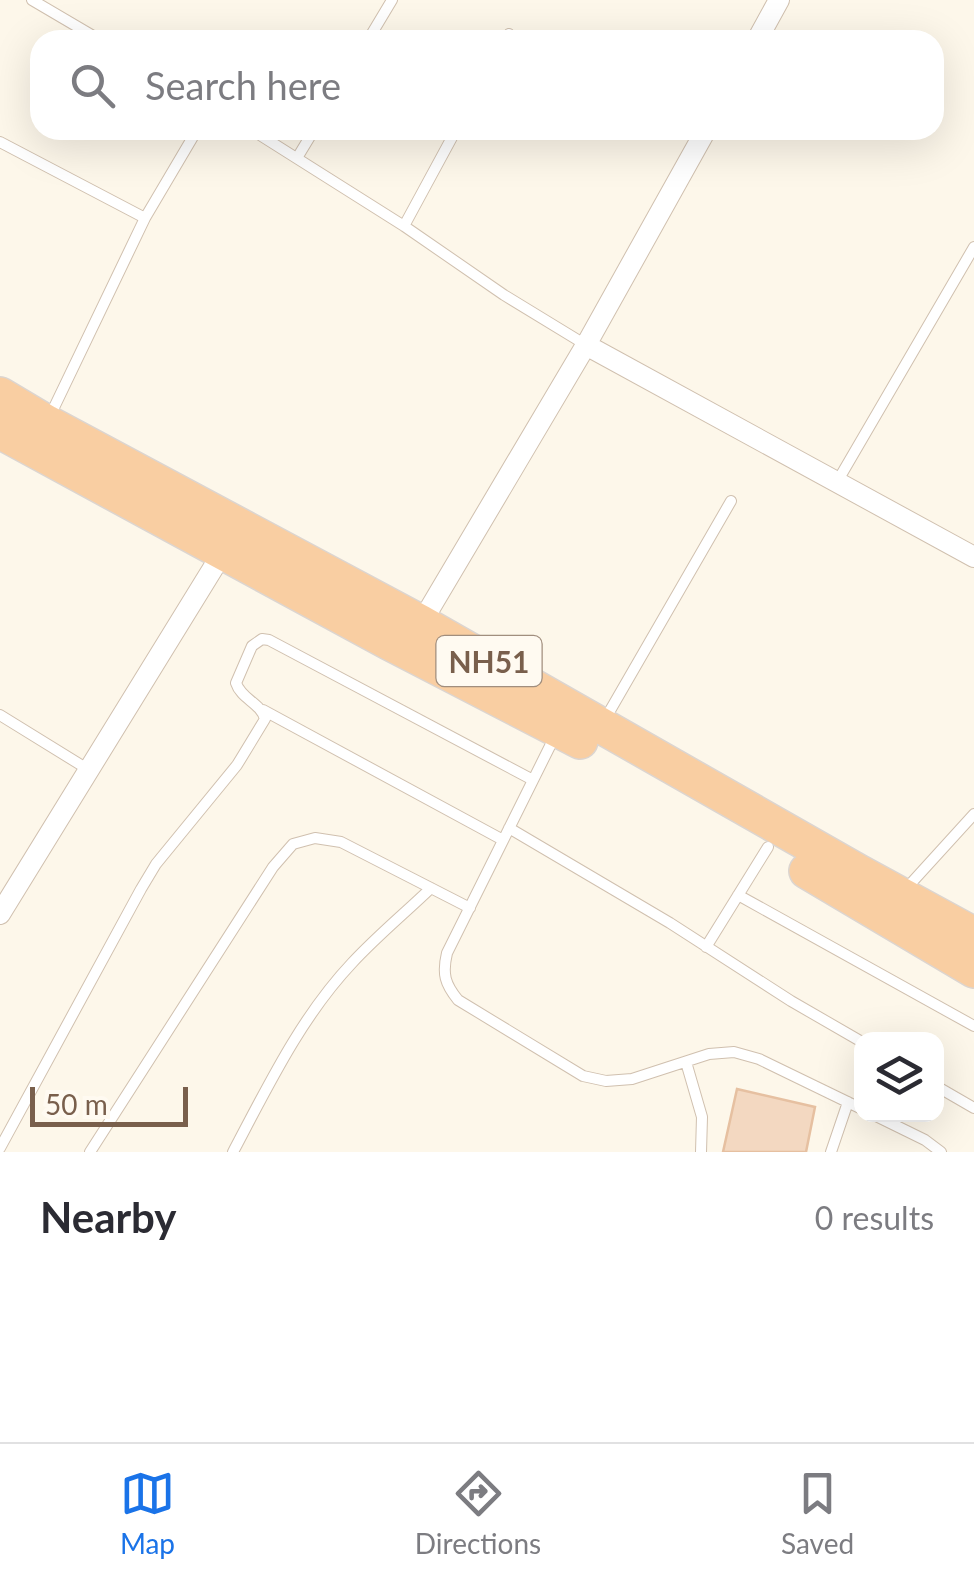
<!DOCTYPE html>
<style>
:root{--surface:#fff;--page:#f7f7f7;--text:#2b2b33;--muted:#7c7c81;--line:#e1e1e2;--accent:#1a73e8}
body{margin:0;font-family:Lato,sans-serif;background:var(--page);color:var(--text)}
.controls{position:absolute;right:30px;bottom:30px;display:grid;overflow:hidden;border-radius:20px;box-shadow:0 10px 40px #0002}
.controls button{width:90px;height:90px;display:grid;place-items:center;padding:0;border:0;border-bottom:2px solid var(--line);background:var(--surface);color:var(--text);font:50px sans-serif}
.scale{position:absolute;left:30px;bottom:25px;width:158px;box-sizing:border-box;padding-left:10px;border:5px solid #795f4c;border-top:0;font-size:28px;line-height:35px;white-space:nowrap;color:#795f4c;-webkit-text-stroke:8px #fffaf1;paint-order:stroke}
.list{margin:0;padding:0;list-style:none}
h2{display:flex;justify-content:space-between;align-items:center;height:130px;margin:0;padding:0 40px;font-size:42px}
h2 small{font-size:32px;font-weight:400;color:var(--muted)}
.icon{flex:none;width:55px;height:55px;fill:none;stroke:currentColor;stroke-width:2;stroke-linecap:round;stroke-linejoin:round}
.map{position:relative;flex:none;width:974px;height:1152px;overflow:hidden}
.search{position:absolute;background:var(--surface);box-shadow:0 10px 40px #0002;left:30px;right:30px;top:30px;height:110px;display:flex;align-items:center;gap:25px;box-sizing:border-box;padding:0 35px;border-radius:30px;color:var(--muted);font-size:38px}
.sheet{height:290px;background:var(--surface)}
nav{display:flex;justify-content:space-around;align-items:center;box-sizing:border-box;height:140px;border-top:2px solid var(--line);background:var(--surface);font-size:28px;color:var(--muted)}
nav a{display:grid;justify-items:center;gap:5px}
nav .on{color:var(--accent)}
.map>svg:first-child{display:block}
.building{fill:#f3d8c1;stroke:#e6c0a1;stroke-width:2.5}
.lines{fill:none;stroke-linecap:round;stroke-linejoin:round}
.service-casing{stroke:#d0c0af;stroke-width:12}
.minor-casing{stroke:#d0c0af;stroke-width:22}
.trunk-casing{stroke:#dcd5d0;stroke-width:38}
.service{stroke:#fff;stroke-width:10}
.minor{stroke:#fff;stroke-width:20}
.trunk{stroke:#f9cea2;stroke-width:35}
.labels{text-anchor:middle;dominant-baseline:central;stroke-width:8;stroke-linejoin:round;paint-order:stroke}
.shield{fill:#fffaf1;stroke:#a18e7e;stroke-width:2.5}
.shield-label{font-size:30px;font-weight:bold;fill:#795f4c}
</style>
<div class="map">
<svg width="974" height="1152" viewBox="0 0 974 1152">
<rect width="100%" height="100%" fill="#fdf7ea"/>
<!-- building -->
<path class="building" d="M 737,1089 L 815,1107 L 806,1152 L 723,1152 Z"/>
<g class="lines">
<defs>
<path id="service" d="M 32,0 L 100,40
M 368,40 L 392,0
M 505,40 L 509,34
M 252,130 L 404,226 L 504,295 L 586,345
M 0,142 L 145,218
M 297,158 L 314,130
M 404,226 L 456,130
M 49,418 L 145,218 L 197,130
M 837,482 L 974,247
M 263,710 L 503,840
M 0,715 L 89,770
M 604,721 L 731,501
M 556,734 L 447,953 C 442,974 445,984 458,1000 L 583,1076 L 606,1081 L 632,1079 L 709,1054 L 734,1052 L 759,1059 L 862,1109
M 509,828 L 670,923 L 791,1001 L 862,1042
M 904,891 L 974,814
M 738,895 L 974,1026
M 706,947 L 768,847
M 686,1062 L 702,1117 L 701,1152
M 936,1086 L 974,1108
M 872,1114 L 925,1140 L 941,1152
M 0,1148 L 141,889 L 156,864 L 237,765 L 265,719 C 261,703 241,699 236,683 L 252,646 L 262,639 L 269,640 L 533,780
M 90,1152 L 273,867 L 293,844 L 315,838 L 341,842 L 470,908
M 233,1152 C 268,1086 301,1017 352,963 C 377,936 405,913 431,888
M 831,1152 L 848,1102"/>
<path id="minor" d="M 757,40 L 779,0
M 586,345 L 974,557
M 417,630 L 586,345 L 706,130
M 0,914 L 228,544"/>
<path id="trunk" d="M 0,395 L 47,423 L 421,623 L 858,872 L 974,935
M 0,431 L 389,642 L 580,741
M 807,871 L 974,970"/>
</defs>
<!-- service casing -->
<use href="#service" class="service-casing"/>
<!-- minor casing -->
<use href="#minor" class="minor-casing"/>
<!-- trunk casing -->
<use href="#trunk" class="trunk-casing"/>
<!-- service -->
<use href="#service" class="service"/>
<!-- minor -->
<use href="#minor" class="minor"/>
<!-- trunk -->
<use href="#trunk" class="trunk"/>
</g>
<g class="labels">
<!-- shield labels -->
<rect class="shield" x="436.5" y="636" width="105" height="50" rx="8"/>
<g class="shield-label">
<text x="489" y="661">NH51</text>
</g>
</g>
</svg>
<div class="controls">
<button><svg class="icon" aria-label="layers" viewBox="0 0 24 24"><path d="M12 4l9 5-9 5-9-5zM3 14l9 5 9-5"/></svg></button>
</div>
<div class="scale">50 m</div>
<div class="search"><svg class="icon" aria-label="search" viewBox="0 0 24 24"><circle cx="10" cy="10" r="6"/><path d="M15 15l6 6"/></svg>Search here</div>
</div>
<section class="sheet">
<h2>Nearby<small>0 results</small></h2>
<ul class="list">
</ul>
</section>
<nav>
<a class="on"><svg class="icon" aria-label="map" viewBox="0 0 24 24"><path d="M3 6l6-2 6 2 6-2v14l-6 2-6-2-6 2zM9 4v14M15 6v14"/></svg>Map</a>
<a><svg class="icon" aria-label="directions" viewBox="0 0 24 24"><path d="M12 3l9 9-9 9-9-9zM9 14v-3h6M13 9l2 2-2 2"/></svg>Directions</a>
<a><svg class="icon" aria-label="saved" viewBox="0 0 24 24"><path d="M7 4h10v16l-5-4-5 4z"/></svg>Saved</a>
</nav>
